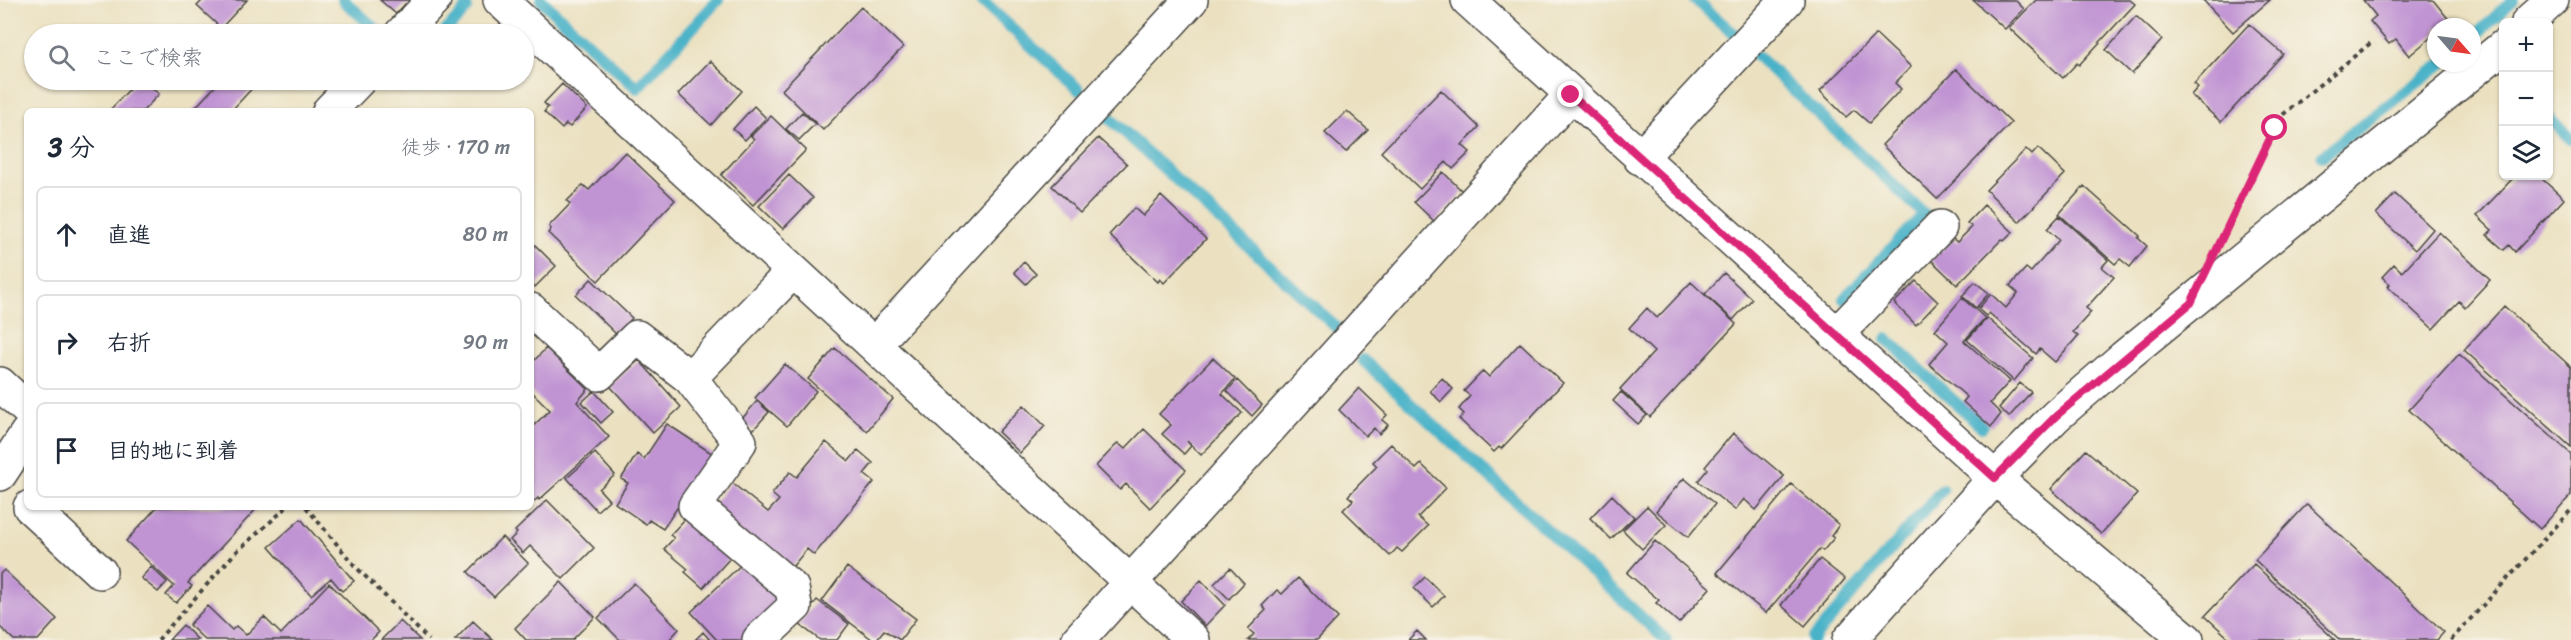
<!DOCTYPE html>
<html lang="ja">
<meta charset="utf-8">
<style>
:root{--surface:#fff;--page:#f2f2f3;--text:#1f2937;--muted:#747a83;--line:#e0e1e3}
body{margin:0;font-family:Sriracha,"Klee One",sans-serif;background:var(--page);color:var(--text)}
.controls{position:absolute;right:18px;top:18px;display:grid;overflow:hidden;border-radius:9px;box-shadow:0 2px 4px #0004}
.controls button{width:54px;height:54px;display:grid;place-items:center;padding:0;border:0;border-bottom:2px solid var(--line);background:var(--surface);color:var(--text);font:30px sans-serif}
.compass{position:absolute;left:2427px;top:18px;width:54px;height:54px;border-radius:50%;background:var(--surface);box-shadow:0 2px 4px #0004;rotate:118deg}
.stop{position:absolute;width:18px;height:18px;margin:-14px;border:4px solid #db2777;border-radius:50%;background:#fff}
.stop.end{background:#db2777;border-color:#fff;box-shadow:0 2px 6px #0008}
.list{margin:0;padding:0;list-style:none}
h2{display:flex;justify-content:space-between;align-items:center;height:78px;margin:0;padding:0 24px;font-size:26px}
h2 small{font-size:20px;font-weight:400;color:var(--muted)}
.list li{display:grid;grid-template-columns:39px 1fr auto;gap:18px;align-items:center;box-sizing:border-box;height:96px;margin:0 12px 12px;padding:0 12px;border:2px solid var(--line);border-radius:9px}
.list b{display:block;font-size:22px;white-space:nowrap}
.list em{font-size:20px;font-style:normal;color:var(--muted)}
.icon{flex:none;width:33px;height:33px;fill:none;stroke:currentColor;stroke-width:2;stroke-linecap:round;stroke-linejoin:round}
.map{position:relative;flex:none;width:2571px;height:640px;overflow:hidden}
.search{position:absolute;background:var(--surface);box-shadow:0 2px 4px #0004;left:24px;top:24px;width:510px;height:66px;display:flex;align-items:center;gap:15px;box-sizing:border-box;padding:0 21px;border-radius:33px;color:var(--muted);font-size:22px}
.panel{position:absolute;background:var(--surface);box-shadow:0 2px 4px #0004;left:24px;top:108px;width:510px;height:402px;border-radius:9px}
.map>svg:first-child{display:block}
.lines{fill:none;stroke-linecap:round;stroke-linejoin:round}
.stream{stroke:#49b2c8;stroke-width:12}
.building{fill:#c093d3}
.minor-casing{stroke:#484642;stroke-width:36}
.path{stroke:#484642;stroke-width:4;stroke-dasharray:4.5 4.5;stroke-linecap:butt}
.minor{stroke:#fff;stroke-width:33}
.route{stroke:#db2777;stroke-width:8}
</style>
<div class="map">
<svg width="2571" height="640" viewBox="0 0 2571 640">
<rect width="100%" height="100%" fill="#f7f3e8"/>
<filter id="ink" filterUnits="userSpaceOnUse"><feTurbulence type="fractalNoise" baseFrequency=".0167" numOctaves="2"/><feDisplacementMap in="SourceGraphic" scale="12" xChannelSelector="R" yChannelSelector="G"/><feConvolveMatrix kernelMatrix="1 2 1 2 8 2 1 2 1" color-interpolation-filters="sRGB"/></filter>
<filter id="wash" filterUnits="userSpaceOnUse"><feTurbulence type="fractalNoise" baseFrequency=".008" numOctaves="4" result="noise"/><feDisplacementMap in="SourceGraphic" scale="24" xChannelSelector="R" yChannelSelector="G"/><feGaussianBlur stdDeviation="1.35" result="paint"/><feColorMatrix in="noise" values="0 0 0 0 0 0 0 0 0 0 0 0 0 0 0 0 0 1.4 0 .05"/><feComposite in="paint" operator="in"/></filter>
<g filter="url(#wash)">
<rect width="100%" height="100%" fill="#ebe1c1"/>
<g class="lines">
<!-- stream -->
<path class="stream" d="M 343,0 L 381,34
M 541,0 L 637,88 L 718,0
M 981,0 L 1079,90
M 1695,0 L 1739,38
M 443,34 L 467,8
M 2472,39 L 2513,0
M 1757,56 L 1924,214 L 1844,299
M 1104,113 L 1336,327
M 2548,118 L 2571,139
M 2322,156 L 2443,63
M 1887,339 L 1982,427
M 1363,360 L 1666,640
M 1813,639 L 1942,490"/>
</g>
<g id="blocks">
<!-- building -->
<path class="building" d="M 203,0 L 247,0 L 221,28 L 197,6 Z
M 380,0 L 413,0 L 407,6 L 405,4 L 396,14 Z
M 1973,0 L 2015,0 L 2024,9 L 2005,29 Z
M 2036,0 L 2130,0 L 2135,4 L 2079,65 L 2077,63 L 2063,78 L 2009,28 Z
M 2203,0 L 2270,0 L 2233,32 Z
M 2363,0 L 2433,0 L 2450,21 L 2444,27 L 2436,27 L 2436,33 L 2409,56 L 2396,39 L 2389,44 L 2370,21 L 2376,16 Z
M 861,7 L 903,47 L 823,130 L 782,90 Z
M 2136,16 L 2162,40 L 2132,74 L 2106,50 Z
M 2249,24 L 2283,54 L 2221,122 L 2191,95 L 2198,87 L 2194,84 Z
M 1876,34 L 1911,67 L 1895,83 L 1901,89 L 1869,123 L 1854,110 L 1846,117 L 1820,91 Z
M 710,61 L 742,91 L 711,125 L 678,94 Z
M 1956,69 L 2011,123 L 1937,199 L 1882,145 Z
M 138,80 L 143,80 L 159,94 L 143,111 L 109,111 Z
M 221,80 L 254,80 L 257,83 L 231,111 L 192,111 Z
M 562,84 L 587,108 L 570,127 L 566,124 L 562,129 L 544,112 L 548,107 L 544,103 Z
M 1441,90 L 1479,127 L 1462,145 L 1470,152 L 1453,169 L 1446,162 L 1420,189 L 1381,152 Z
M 754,106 L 766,118 L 745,140 L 733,129 Z
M 1347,111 L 1368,130 L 1346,152 L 1325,133 Z
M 802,112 L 815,124 L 799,140 L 786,129 Z
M 771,116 L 806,150 L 753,205 L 721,175 L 754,139 L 751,136 Z
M 1098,138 L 1127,164 L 1080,213 L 1052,186 Z
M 2038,148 L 2065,174 L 2019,222 L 1986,190 L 2026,149 L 2032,155 Z
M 625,152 L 675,200 L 598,281 L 548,233 L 551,229 L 549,226 L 570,204 L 567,201 L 583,185 L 589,190 Z
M 1443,172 L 1463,192 L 1435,222 L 1414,202 Z
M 789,175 L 813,198 L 783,229 L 759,206 Z
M 2515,176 L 2539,176 L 2564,199 L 2515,252 L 2509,245 L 2504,250 L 2487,235 L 2492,230 L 2477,216 Z
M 2084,186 L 2140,236 L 2138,238 L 2147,246 L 2130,267 L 2120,259 L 2115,264 L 2059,214 Z
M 2395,194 L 2433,229 L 2415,250 L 2376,214 Z
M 1161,196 L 1206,239 L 1164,283 L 1160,279 L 1158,282 L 1109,235 L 1134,208 L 1143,216 Z
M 1984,205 L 2013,232 L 2004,241 L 2002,239 L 1957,285 L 1931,260 L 1953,239 L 1957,242 L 1972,227 L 1967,223 Z
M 2059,216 L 2108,260 L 2102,267 L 2114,277 L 2086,308 L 2091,312 L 2073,332 L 2078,336 L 2055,362 L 2040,349 L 2036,354 L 1989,313 L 1986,316 L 1978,309 L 1991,294 L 2006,308 L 2018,293 L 2010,286 L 2026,268 L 2031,272 L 2059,240 L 2047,229 Z
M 2439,232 L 2490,280 L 2465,307 L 2459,301 L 2433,329 L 2388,287 L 2390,284 L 2382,277 L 2394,264 L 2402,272 Z
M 531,241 L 556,266 L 535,287 L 531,283 Z
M 1024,262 L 1036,274 L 1026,284 L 1014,272 Z
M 1724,273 L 1752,299 L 1733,320 L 1705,294 Z
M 591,279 L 632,318 L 617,335 L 576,295 Z
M 1916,281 L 1938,302 L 1916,325 L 1894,303 Z
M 1691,282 L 1736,324 L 1650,417 L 1620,389 L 1654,352 L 1629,328 L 1647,308 L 1657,318 Z
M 1975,282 L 1989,293 L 1976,308 L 1962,296 Z
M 1962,298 L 1985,318 L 1964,341 L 2010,381 L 1990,403 L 2001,414 L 1991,427 L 1963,402 L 1967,397 L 1929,364 L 1948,342 L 1935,330 Z
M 2504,306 L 2571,367 L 2571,447 L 2464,350 Z
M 1987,318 L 2033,358 L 2014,381 L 1967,340 Z
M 1520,343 L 1563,383 L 1501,449 L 1499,447 L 1494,452 L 1459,419 L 1464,414 L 1459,409 L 1470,396 L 1464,391 L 1483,371 L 1489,377 Z
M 546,348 L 588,389 L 577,402 L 609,437 L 539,500 L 538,498 L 531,504 L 531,425 L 533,426 L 550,410 L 531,391 L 531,364 Z
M 835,348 L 893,399 L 867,431 L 808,379 Z
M 2459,354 L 2571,454 L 2571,495 L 2540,529 L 2409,410 Z
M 1213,358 L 1235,379 L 1222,394 L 1242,413 L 1201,455 L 1187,441 L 1191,446 L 1184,454 L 1162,434 L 1171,425 L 1159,414 Z
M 639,360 L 681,407 L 653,433 L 610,386 Z
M 785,364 L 816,391 L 787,426 L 755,398 Z
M 1442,378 L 1453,389 L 1441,402 L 1430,391 Z
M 1237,380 L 1262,405 L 1252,416 L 1227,391 Z
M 2020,383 L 2031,392 L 2009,417 L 1999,408 Z
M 1359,388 L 1387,415 L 1382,420 L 1388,425 L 1379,434 L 1374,428 L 1366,436 L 1339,410 Z
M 594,391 L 613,412 L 601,423 L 582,402 Z
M 1621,392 L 1647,415 L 1638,424 L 1613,401 Z
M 757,401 L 769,412 L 753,430 L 741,420 Z
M 1024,405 L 1045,426 L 1020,453 L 998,432 Z
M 667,424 L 713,454 L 663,529 L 649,520 L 646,524 L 615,503 L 628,483 L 621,479 L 637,454 L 644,459 Z
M 1144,429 L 1186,470 L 1150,508 L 1126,484 L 1120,490 L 1096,466 L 1118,443 L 1125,449 Z
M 1733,433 L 1784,476 L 1756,510 L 1744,499 L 1735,510 L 1698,481 L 1708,469 L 1705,467 Z
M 826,442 L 849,461 L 858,450 L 873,463 L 864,474 L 874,482 L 814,555 L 807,549 L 788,572 L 710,508 L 731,482 L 768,512 L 779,500 L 772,494 L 790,472 L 797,477 Z
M 1391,444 L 1416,469 L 1421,464 L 1446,488 L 1418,517 L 1428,526 L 1402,552 L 1397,548 L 1390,556 L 1343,510 L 1353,500 L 1348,496 L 1377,466 L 1373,462 Z
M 2086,450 L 2137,494 L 2101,534 L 2051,489 Z
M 595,453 L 615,475 L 599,489 L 609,500 L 597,511 L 567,478 Z
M 1684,478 L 1715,504 L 1688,537 L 1656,511 Z
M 1791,484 L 1839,525 L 1831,536 L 1834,538 L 1823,551 L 1820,549 L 1766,613 L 1717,573 Z
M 1612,495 L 1634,517 L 1611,539 L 1590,518 Z
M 547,500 L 594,548 L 563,579 L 530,546 L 523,553 L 510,540 L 517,533 L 515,531 Z
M 2307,504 L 2444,632 L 2437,640 L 2340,640 L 2255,560 Z
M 1647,506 L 1666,525 L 1642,549 L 1623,530 Z
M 157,507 L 258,507 L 188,583 L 192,586 L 176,603 L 166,595 L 174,586 L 126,541 Z
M 686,518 L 731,557 L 703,588 L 685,572 L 688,569 L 664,549 L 674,538 L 670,535 Z
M 301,519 L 354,581 L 342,591 L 331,578 L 311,595 L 269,547 Z
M 502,537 L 528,563 L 494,597 L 468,572 Z
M 1655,541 L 1710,588 L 1679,623 L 1656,603 L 1659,600 L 1627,573 Z
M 1820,559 L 1845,579 L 1805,626 L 1781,605 Z
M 745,561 L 784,603 L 745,640 L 717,640 L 691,612 Z
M 2254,564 L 2335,640 L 2231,640 L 2205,616 Z
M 151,567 L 167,582 L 158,592 L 141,578 Z
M 847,567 L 916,619 L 900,640 L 884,630 L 876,640 L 873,640 L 822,601 Z
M 1230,568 L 1244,583 L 1229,599 L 1214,584 Z
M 4,570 L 57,619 L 38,640 L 14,640 L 0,627 L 0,574 Z
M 1425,577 L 1444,596 L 1433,607 L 1414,588 Z
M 1298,578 L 1338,618 L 1317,640 L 1248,640 L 1254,634 L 1248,629 L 1266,610 L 1262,606 L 1277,590 L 1282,594 Z
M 1201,580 L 1225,605 L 1205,626 L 1181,601 Z
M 561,582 L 595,617 L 572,640 L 526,640 L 515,628 Z
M 329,583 L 379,632 L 371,640 L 205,640 L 189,625 L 207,606 L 232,630 L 236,626 L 246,635 L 264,617 L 281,634 Z
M 634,583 L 679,629 L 669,640 L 620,640 L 598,618 Z
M 817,600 L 849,624 L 837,640 L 820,640 L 799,624 Z
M 400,621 L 420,640 L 381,640 Z
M 473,621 L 493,640 L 455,640 Z
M 183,625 L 198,640 L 169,640 Z
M 1417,631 L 1426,640 L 1408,640 Z
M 703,632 L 710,640 L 695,640 Z"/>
</g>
</g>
<g filter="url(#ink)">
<use href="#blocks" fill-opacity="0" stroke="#484642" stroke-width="1.5"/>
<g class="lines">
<defs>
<path id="minor" d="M 500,0 L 1193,640
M 1468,0 L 1995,478 L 2187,640
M 2528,22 L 2552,0
M 401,34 L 434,0
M 329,111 L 359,80
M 1640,158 L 1787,0
M 531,310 L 599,374 L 637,337 L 690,378 L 793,271
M 1836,335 L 1940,227
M 874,345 L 1191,0
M 690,378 L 740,442 L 695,506 L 792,588 L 795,606 L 759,640
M 0,384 L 27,409
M 0,474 L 27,433
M 30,507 L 100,572
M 1078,640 L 1571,95
M 1849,640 L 1995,478 L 2056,416 L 2123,358 L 2504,46"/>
</defs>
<!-- minor casing -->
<use href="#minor" class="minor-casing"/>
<!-- path -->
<path class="path" d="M 2231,219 L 2280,117 L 2373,41
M 306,507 L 355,566 L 429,640
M 158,640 L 234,554 L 287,507
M 2451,640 L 2571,510"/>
<!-- minor -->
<use href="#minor" class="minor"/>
</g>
</g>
<g class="lines" filter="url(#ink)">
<!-- route -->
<path class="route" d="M 1571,95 L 1995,478 L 2056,416 L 2191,303 L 2275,128"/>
</g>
</svg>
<div class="controls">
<button>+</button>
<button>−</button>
<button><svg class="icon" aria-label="layers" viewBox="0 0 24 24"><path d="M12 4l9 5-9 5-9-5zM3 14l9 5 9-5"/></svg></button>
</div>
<svg class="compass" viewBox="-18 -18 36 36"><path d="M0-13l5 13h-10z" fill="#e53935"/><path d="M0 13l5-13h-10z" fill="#747a83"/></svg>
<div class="stop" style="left:2275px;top:128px"></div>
<div class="stop end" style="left:1571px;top:95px"></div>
<div class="search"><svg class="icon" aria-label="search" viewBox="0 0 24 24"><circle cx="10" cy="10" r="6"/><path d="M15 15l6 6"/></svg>ここで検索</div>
<section class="panel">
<h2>3 分<small>徒歩 · 170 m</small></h2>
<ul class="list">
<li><svg class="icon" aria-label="ahead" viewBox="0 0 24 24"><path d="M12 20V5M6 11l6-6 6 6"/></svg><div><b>直進</b></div><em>80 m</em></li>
<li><svg class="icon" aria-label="right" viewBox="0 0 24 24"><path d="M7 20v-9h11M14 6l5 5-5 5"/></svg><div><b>右折</b></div><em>90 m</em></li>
<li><svg class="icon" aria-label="arrive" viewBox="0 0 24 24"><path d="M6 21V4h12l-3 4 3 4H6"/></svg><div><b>目的地に到着</b></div></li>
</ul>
</section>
</div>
